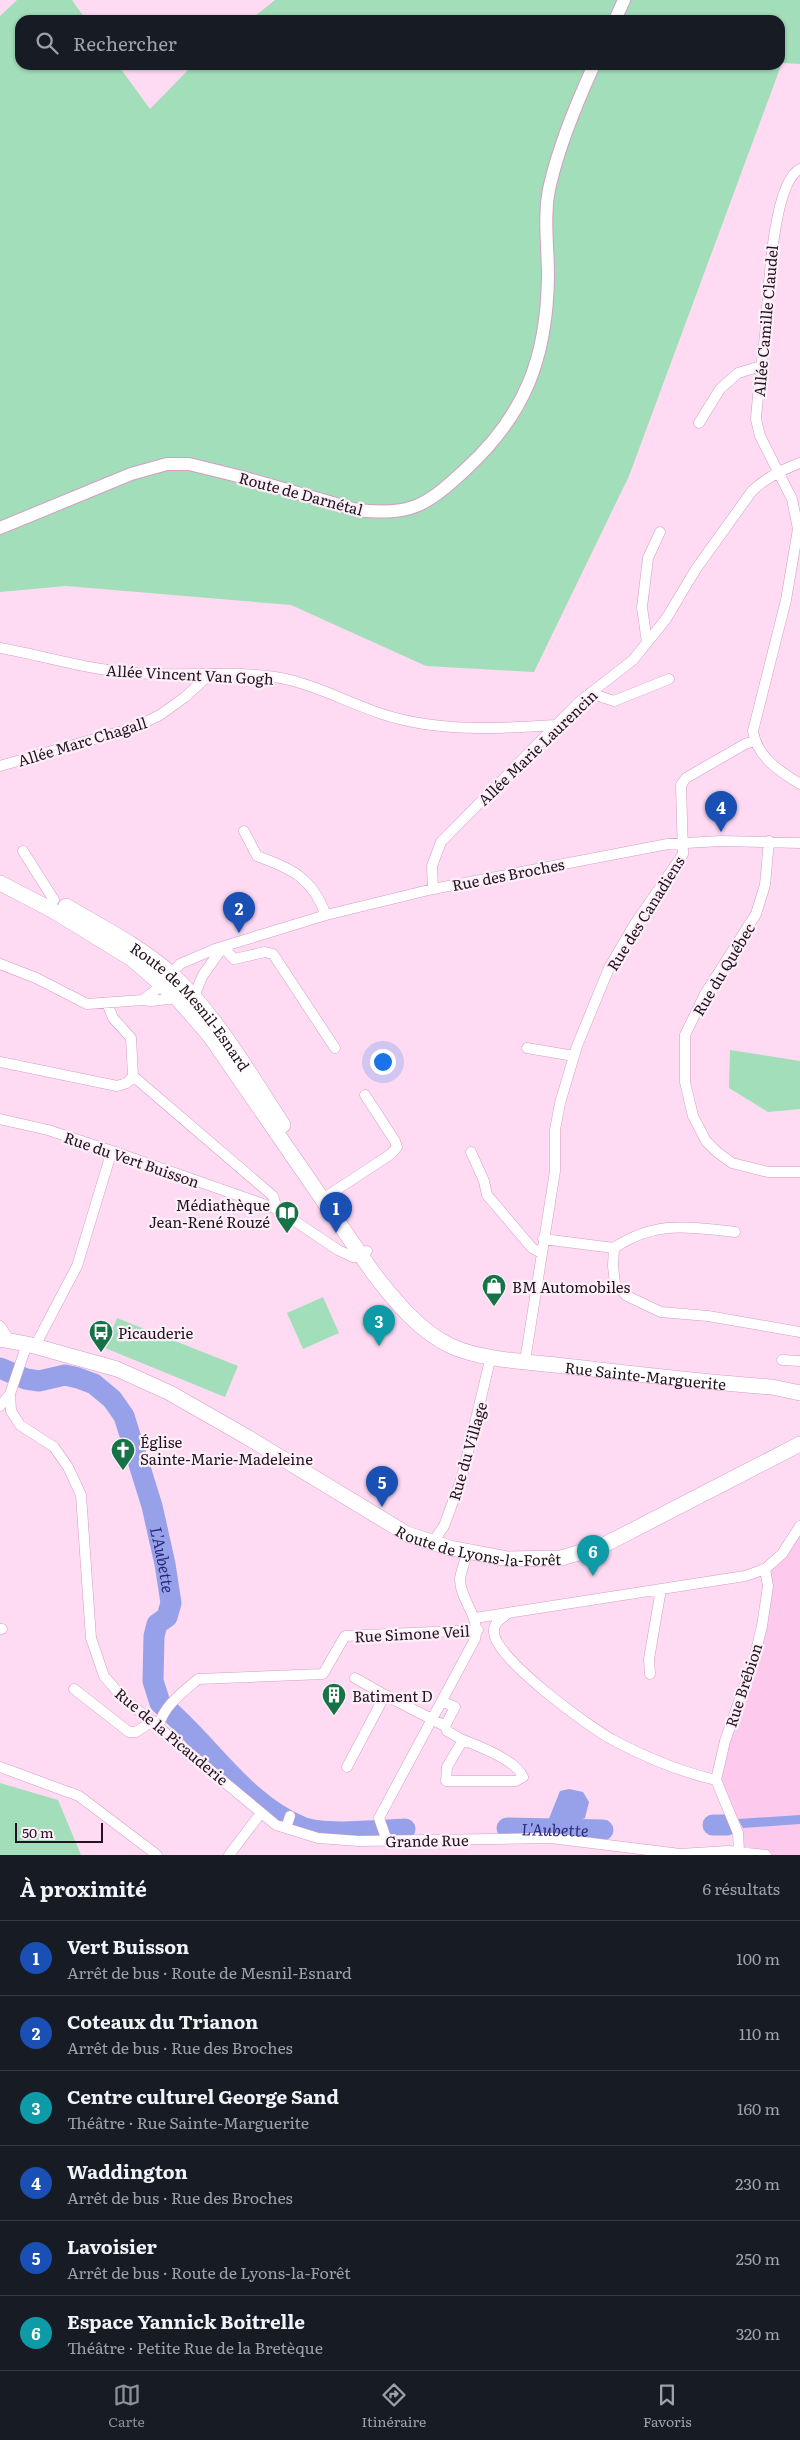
<!DOCTYPE html>
<html lang="fr">
<meta charset="utf-8">
<style>
:root{--surface:#171b24;--page:#242831;--text:#f1f3f6;--muted:#9ea1a6;--line:#363941;--accent:#8c9099}
body{margin:0;font-family:Literata,serif;background:var(--page);color:var(--text)}
.scale{position:absolute;left:15px;bottom:12px;width:88px;box-sizing:border-box;padding-left:5px;border:2px solid #25111f;border-top:0;font-size:14px;line-height:18px;white-space:nowrap;color:#25111f;-webkit-text-stroke:4px #fcf0f8;paint-order:stroke}
.you{position:absolute;left:382px;top:1061px;width:18px;height:18px;margin:-12px;border:4px solid #fff;border-radius:50%;background:#1a73e8;box-shadow:0 0 0 8px #1a73e833}
.badge{display:grid;place-items:center;width:32px;height:32px;border-radius:50%;background:var(--accent);color:#fff;font-size:16px;font-weight:700}
.pin{position:absolute;translate:-50% -41px;filter:drop-shadow(0 1px 2px #0008)}
.pin::after{content:'';position:absolute;top:26px;width:18px;height:15px;background:inherit;clip-path:polygon(0 0,100% 0,50% 100%)}
.list{margin:0;padding:0;list-style:none}
h2{display:flex;justify-content:space-between;align-items:center;height:65px;margin:0;padding:0 20px;font-size:21px}
h2 small{font-size:16px;font-weight:400;color:var(--muted)}
.list li{display:grid;grid-template-columns:32px 1fr auto;gap:15px;align-items:center;box-sizing:border-box;height:75px;padding:0 20px;border-top:1px solid var(--line)}
.list b{display:block;font-size:19px;white-space:nowrap}
.list p{margin:0;font-size:16px;white-space:nowrap;color:var(--muted)}
.list em{font-size:16px;font-style:normal;color:var(--muted)}
.icon{flex:none;width:28px;height:28px;fill:none;stroke:currentColor;stroke-width:2;stroke-linecap:round;stroke-linejoin:round}
.map{position:relative;flex:none;width:800px;height:1855px;overflow:hidden}
.search{position:absolute;background:var(--surface);box-shadow:0 1px 4px #0004;left:15px;right:15px;top:15px;height:55px;display:flex;align-items:center;gap:12px;box-sizing:border-box;padding:0 18px;border-radius:15px;color:var(--muted);font-size:19px}
.sheet{height:515px;background:var(--surface)}
nav{display:flex;justify-content:space-around;align-items:center;box-sizing:border-box;height:70px;border-top:1px solid var(--line);background:var(--surface);font-size:14px;color:var(--muted)}
nav a{display:grid;justify-items:center;gap:2px}
nav .on{color:var(--accent)}
.map>svg:first-child{display:block}
.built{fill:#fdc9ed}
.green{fill:#a2deb9}
.water{fill:#97a1e9}
.lines{fill:none;stroke-linecap:round;stroke-linejoin:round}
.river{stroke:#97a1e9;stroke-width:21}
.minor-casing{stroke:#d59dc5;stroke-width:11}
.tertiary-casing{stroke:#d59dc5;stroke-width:14}
.secondary-casing{stroke:#d59dc5;stroke-width:16}
.minor{stroke:#fff;stroke-width:10}
.tertiary{stroke:#fff;stroke-width:12}
.secondary{stroke:#fff;stroke-width:15}
.labels{text-anchor:middle;dominant-baseline:central;stroke-width:4.5;stroke-linejoin:round;paint-order:stroke}
.street-label{font-size:15px;fill:#25111f;stroke:#fcf0f8}
.poi-label{font-size:15px;fill:#25111f;stroke:#fcf0f8;text-anchor:start}
.water-label{font-size:16px;font-style:italic;fill:#2a287a;stroke:#fcf0f8}
</style>
<div class="map">
<svg width="800" height="1855" viewBox="0 0 800 1855">
<rect width="100%" height="100%" fill="#fedbf3"/>
<!-- built -->
<path class="built" d="M 800,1526 L 800,1855 L 739,1855 L 739,1843 L 716,1780 L 754,1659 L 766,1575 Z"/>
<!-- green -->
<path class="green" d="M 17,0 L 72,0 L 86,20 L 20,20 L 20,65 L 118,65 L 150,109 L 193,65 L 780,65 L 780,20 L 250,20 L 275,0 L 800,0 L 800,64 L 782,63 L 629,476 L 534,672 L 426,666 L 291,605 L 66,586 L 0,592 L 0,16 Z
M 730,1050 L 800,1061 L 800,1109 L 768,1112 L 729,1088 Z
M 323,1297 L 339,1333 L 303,1349 L 287,1313 Z
M 117,1318 L 238,1366 L 225,1397 L 105,1348 Z
M 0,1783 L 58,1800 L 81,1855 L 0,1855 Z"/>
<!-- water -->
<path class="water" d="M 569,1789 L 583,1792 L 589,1802 L 585,1818 L 575,1822 L 548,1821 L 560,1791 Z
M 800,1815 L 800,1824 L 743,1828 L 738,1819 Z"/>
<g class="lines">
<!-- river -->
<g class="river">
<path id="s1" d="M 0,1368 L 26,1379 L 39,1381 L 65,1375 L 78,1378 L 94,1384 L 112,1399 L 124,1416 L 152,1506 L 165,1564 L 171,1603 L 167,1617 L 157,1624 L 154,1636 L 153,1681 L 160,1703 C 208,1742 244,1804 302,1827 C 325,1836 379,1830 405,1829"/>
<path d="M 713,1825 L 727,1825"/>
<path id="s2" d="M 507,1828 L 603,1830"/>
</g>
<defs>
<path id="minor" d="M 800,169 C 771,183 768,305 765,335 C 762,363 758,391 756,419 L 760,436 L 792,499 L 798,529 L 786,600 L 753,731 C 757,757 779,771 800,784
M 699,423 L 720,389 L 738,373 L 761,366
M 647,643 L 642,607 L 648,558 L 660,532
M 0,648 C 45,656 89,670 134,673 C 181,677 228,670 275,677 C 313,683 346,702 382,714 C 436,732 499,729 555,725
M 590,693 L 614,701 L 669,679
M 0,766 L 133,728 L 160,715 L 185,697 L 209,675
M 244,831 L 257,856 C 293,869 312,878 326,915
M 769,841 L 765,885 L 756,914 L 705,994 L 685,1035 L 685,1082 L 693,1116 L 706,1141 L 717,1152 L 732,1163 L 768,1172 L 800,1172
M 23,851 L 54,900
M 433,889 L 432,866 L 441,842 L 579,702 L 633,660 L 666,619 L 696,569 L 752,491 C 767,477 782,470 800,463
M 223,947 L 234,959 L 265,952 L 273,954 L 335,1048
M 0,964 L 36,978 L 87,1004 L 143,1000 L 151,1001 L 194,996 L 203,975 L 223,947
M 143,1000 L 157,989 L 180,964 L 215,949 L 326,915 L 433,889 L 668,844 L 721,841 L 800,843
M 107,1003 L 113,1018 L 131,1038 L 133,1076 L 273,1196 L 277,1209
M 527,1048 L 574,1056
M 0,1062 L 117,1086 L 127,1083 L 133,1076
M 0,1119 L 48,1130 L 115,1152 L 277,1209 L 338,1250 L 353,1257 L 358,1257 L 367,1251
M 471,1152 L 484,1181 L 487,1195 L 532,1248 L 541,1253
M 324,1198 L 391,1154 L 397,1147 L 395,1141 L 365,1095
M 543,1239 L 614,1248 L 613,1266 L 615,1284 L 627,1296 L 661,1312 L 708,1316 L 800,1332
M 614,1248 C 656,1220 688,1227 735,1232
M 0,1326 L 10,1341
M 27,1344 L 10,1394 L 11,1411 L 20,1425 L 54,1447 L 68,1467 L 81,1495 L 91,1638 L 104,1676 L 121,1696 L 276,1825 L 318,1838 L 359,1841 L 551,1838 L 680,1854 L 728,1851 L 766,1855
M 35,1346 L 77,1266 L 110,1157 L 115,1152
M 782,1360 L 800,1361
M 525,1361 L 555,1171 L 555,1130 L 560,1103 L 577,1046 L 609,968 L 634,925 L 683,854 L 681,785 L 686,778 L 745,744 L 754,741
M 0,1406 L 10,1394
M 432,1543 L 444,1526 L 462,1477 L 491,1356
M 507,1614 C 501,1619 493,1623 494,1632 C 494,1658 589,1727 613,1740 C 645,1757 681,1772 716,1780
M 475,1618 L 745,1576 L 765,1569
M 0,1629 L 2,1629
M 650,1674 L 649,1659 L 661,1589
M 355,1678 L 385,1695
M 74,1689 L 129,1732 L 136,1732 L 153,1721
M 159,1726 C 163,1706 183,1692 198,1679 L 323,1674 L 345,1636 L 478,1630
M 445,1726 L 447,1731 L 463,1740 L 447,1767 L 446,1781 L 516,1781 L 523,1777 C 517,1761 479,1746 463,1740
M 0,1767 L 79,1796 L 157,1855
M 347,1767 L 385,1695 L 445,1726 L 455,1707 L 442,1701
M 286,1828 L 290,1816
M 387,1841 L 379,1818 L 475,1639 C 481,1616 460,1601 460,1579 C 461,1570 466,1560 467,1552
M 739,1852 L 738,1833 L 716,1780 L 725,1741 L 754,1659 L 762,1626 L 768,1586 L 765,1569 L 782,1554 L 800,1526
M 229,1855 L 261,1813"/>
<path id="tertiary" d="M 615,20 L 624,0
M 0,528 L 131,474 L 167,464 L 189,464 L 238,476 L 357,510 C 411,516 426,506 465,470 C 525,415 547,358 548,276 C 548,246 543,214 550,185 C 559,146 577,102 594,65"/>
<g id="secondary">
<path id="s3" d="M 0,883 L 52,910 L 132,959 L 177,998 L 210,1036 L 374,1274 C 396,1302 419,1331 451,1346 C 478,1359 527,1362 556,1365 C 628,1373 700,1382 772,1387 L 800,1393"/>
<path id="s4" d="M 66,906 C 101,927 138,945 169,972 C 213,1010 251,1076 283,1125"/>
<path id="s5" d="M 0,1339 L 27,1344 L 117,1369 L 170,1393 L 247,1437 L 407,1534 L 450,1548 L 508,1559 L 561,1558 L 602,1546 L 800,1444"/>
</g>
</defs>
<!-- minor casing -->
<use href="#minor" class="minor-casing"/>
<!-- tertiary casing -->
<use href="#tertiary" class="tertiary-casing"/>
<!-- secondary casing -->
<use href="#secondary" class="secondary-casing"/>
<!-- minor -->
<use href="#minor" class="minor"/>
<!-- tertiary -->
<use href="#tertiary" class="tertiary"/>
<!-- secondary -->
<use href="#secondary" class="secondary"/>
</g>
<!-- icons -->
<defs>
<symbol id="library-pin" viewBox="-11 -11 22 30"><path d="M0 17L-7.5 6A9.5 9.5 0 1 1 7.5 6Z" fill="#167247" stroke="#fcf0f8"/><path d="M-6-4Q-3-5.5-.7-3.5V5Q-3 3-6 4ZM6-4Q3-5.5 .7-3.5V5Q3 3 6 4Z" fill="#fff"/></symbol>
<symbol id="shop-pin" viewBox="-11 -11 22 30"><path d="M0 17L-7.5 6A9.5 9.5 0 1 1 7.5 6Z" fill="#167247" stroke="#fcf0f8"/><path d="M-5-2.5h2.3a2.7 3.5 0 0 1 5.4 0H5L5.5 6h-11ZM-1.5-2.5h3a1.5 2.3 0 0 0-3 0Z" fill="#fff"/></symbol>
<symbol id="bus-pin" viewBox="-11 -11 22 30"><path d="M0 17L-7.5 6A9.5 9.5 0 1 1 7.5 6Z" fill="#167247" stroke="#fcf0f8"/><path d="M-5-6H5V4H4V6H2V4H-2V6H-4V4H-5ZM-3.5-4V0h7V-4ZM-3.5 1.2v1.5H-2V1.2ZM2 1.2v1.5H3.5V1.2Z" fill="#fff"/></symbol>
<symbol id="church-pin" viewBox="-11 -11 22 30"><path d="M0 17L-7.5 6A9.5 9.5 0 1 1 7.5 6Z" fill="#167247" stroke="#fcf0f8"/><path d="M-1.2-6h2.4v3.5h3.3v2.4h-3.3V6h-2.4V-.1h-3.3v-2.4h3.3Z" fill="#fff"/></symbol>
<symbol id="building-pin" viewBox="-11 -11 22 30"><path d="M0 17L-7.5 6A9.5 9.5 0 1 1 7.5 6Z" fill="#167247" stroke="#fcf0f8"/><path d="M-4-6H4V6H1V3H-1V6H-4ZM-2.5-4.3h1.7v1.8h-1.7ZM.8-4.3h1.7v1.8H.8ZM-2.5-1h1.7V.8h-1.7ZM.8-1h1.7V.8H.8Z" fill="#fff"/></symbol>
</defs>
<g fill-rule="evenodd">
<use href="#library-pin" x="273" y="1199" width="28" height="38"/>
<use href="#shop-pin" x="480" y="1272" width="28" height="38"/>
<use href="#bus-pin" x="87" y="1318" width="28" height="38"/>
<use href="#church-pin" x="109" y="1436" width="28" height="38"/>
<use href="#building-pin" x="320" y="1681" width="28" height="38"/>
</g>
<g class="labels">
<!-- street labels -->
<g class="street-label">
<text transform="translate(765 321) rotate(-85)">Allée Camille Claudel</text>
<text transform="translate(301 493) rotate(15)">Route de Darnétal</text>
<text transform="translate(190 674) rotate(3)">Allée Vincent Van Gogh</text>
<text transform="translate(82 741) rotate(-17)">Allée Marc Chagall</text>
<text transform="translate(537 747) rotate(-44)">Allée Marie Laurencin</text>
<text transform="translate(508 874) rotate(-11)">Rue des Broches</text>
<text transform="translate(645 913) rotate(-58)">Rue des Canadiens</text>
<text transform="translate(723 969) rotate(-59)">Rue du Québec</text>
<text stroke="none"><textPath href="#s4" startOffset="162">Route de Mesnil-Esnard</textPath></text>
<text transform="translate(132 1159) rotate(19)">Rue du Vert Buisson</text>
<text stroke="none"><textPath href="#s3" startOffset="855">Rue Sainte-Marguerite</textPath></text>
<text transform="translate(467 1451) rotate(-74)">Rue du Village</text>
<text stroke="none"><textPath href="#s5" startOffset="528">Route de Lyons-la-Forêt</textPath></text>
<text transform="translate(412 1633) rotate(-3)">Rue Simone Veil</text>
<text transform="translate(743 1685) rotate(-72)">Rue Brébion</text>
<text transform="translate(172 1736) rotate(40)">Rue de la Picauderie</text>
<text transform="translate(427 1840) rotate(-1)">Grande Rue</text>
</g>
<!-- poi labels -->
<g class="poi-label">
<text x="270" y="1204" text-anchor="end">Médiathèque<tspan x="270" dy="17">Jean-René Rouzé</tspan></text>
<text x="512" y="1286">BM Automobiles</text>
<text x="118" y="1332">Picauderie</text>
<text x="140" y="1441">Église<tspan x="140" dy="17">Sainte-Marie-Madeleine</tspan></text>
<text x="352" y="1695">Batiment D</text>
</g>
<!-- water labels -->
<g class="water-label">
<text stroke="none"><textPath href="#s1" startOffset="292">L'Aubette</textPath></text>
<text stroke="none"><textPath href="#s2" startOffset="48">L'Aubette</textPath></text>
</g>
</g>
</svg>
<div class="scale">50 m</div>
<div class="you"></div>
<div class="pin badge" style="left:336px;top:1233px;background:#1a4fb4">1</div>
<div class="pin badge" style="left:239px;top:933px;background:#1a4fb4">2</div>
<div class="pin badge" style="left:379px;top:1346px;background:#0f9aa8">3</div>
<div class="pin badge" style="left:721px;top:832px;background:#1a4fb4">4</div>
<div class="pin badge" style="left:382px;top:1507px;background:#1a4fb4">5</div>
<div class="pin badge" style="left:593px;top:1576px;background:#0f9aa8">6</div>
<div class="search"><svg class="icon" aria-label="search" viewBox="0 0 24 24"><circle cx="10" cy="10" r="6"/><path d="M15 15l6 6"/></svg>Rechercher</div>
</div>
<section class="sheet">
<h2>À proximité<small>6 résultats</small></h2>
<ul class="list">
<li><span class="badge" style="background:#1a4fb4">1</span><div><b>Vert Buisson</b><p>Arrêt de bus · Route de Mesnil-Esnard</p></div><em>100 m</em></li>
<li><span class="badge" style="background:#1a4fb4">2</span><div><b>Coteaux du Trianon</b><p>Arrêt de bus · Rue des Broches</p></div><em>110 m</em></li>
<li><span class="badge" style="background:#0f9aa8">3</span><div><b>Centre culturel George Sand</b><p>Théâtre · Rue Sainte-Marguerite</p></div><em>160 m</em></li>
<li><span class="badge" style="background:#1a4fb4">4</span><div><b>Waddington</b><p>Arrêt de bus · Rue des Broches</p></div><em>230 m</em></li>
<li><span class="badge" style="background:#1a4fb4">5</span><div><b>Lavoisier</b><p>Arrêt de bus · Route de Lyons-la-Forêt</p></div><em>250 m</em></li>
<li><span class="badge" style="background:#0f9aa8">6</span><div><b>Espace Yannick Boitrelle</b><p>Théâtre · Petite Rue de la Bretèque</p></div><em>320 m</em></li>
</ul>
</section>
<nav>
<a class="on"><svg class="icon" aria-label="map" viewBox="0 0 24 24"><path d="M3 6l6-2 6 2 6-2v14l-6 2-6-2-6 2zM9 4v14M15 6v14"/></svg>Carte</a>
<a><svg class="icon" aria-label="directions" viewBox="0 0 24 24"><path d="M12 3l9 9-9 9-9-9zM9 14v-3h6M13 9l2 2-2 2"/></svg>Itinéraire</a>
<a><svg class="icon" aria-label="saved" viewBox="0 0 24 24"><path d="M7 4h10v16l-5-4-5 4z"/></svg>Favoris</a>
</nav>
